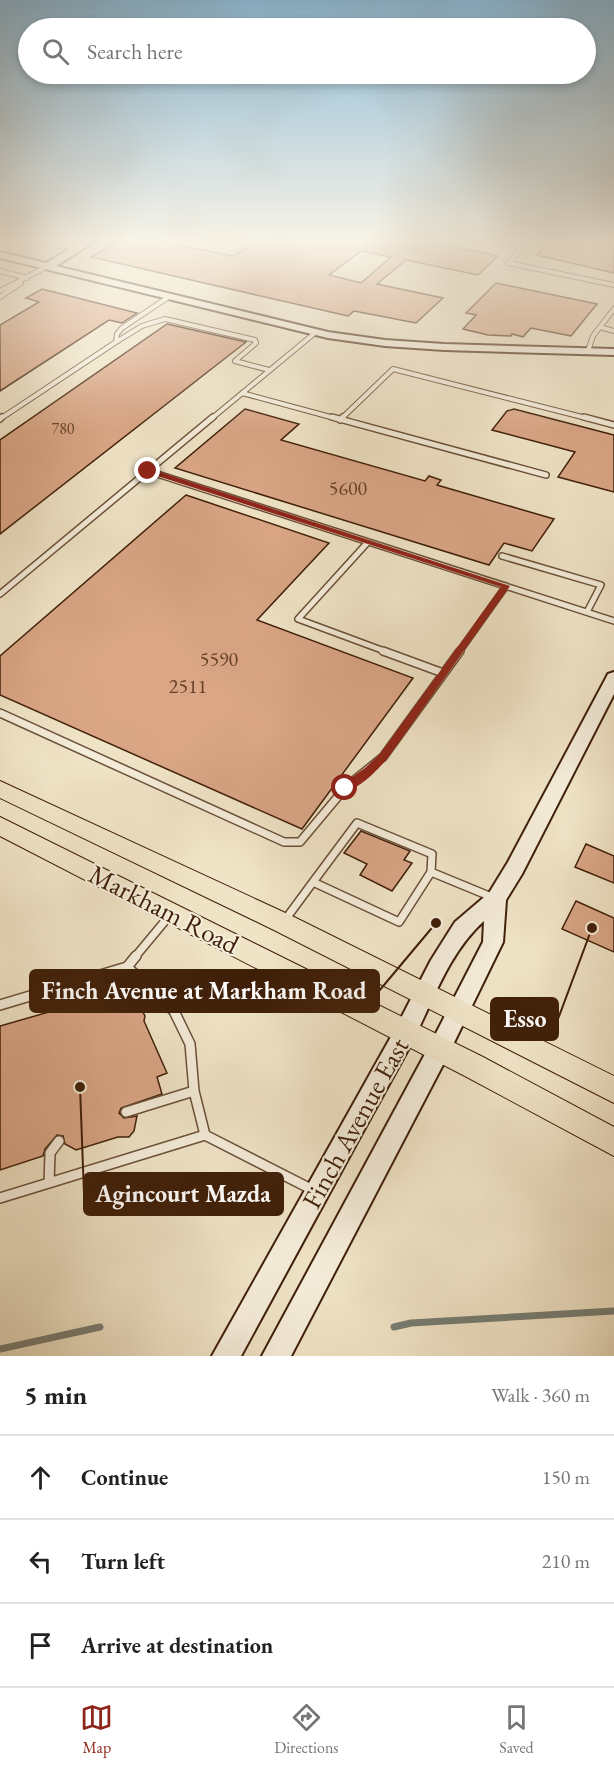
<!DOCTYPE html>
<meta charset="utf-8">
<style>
:root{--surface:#fff;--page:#f2f2f2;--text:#222;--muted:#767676;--line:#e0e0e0;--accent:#8f2418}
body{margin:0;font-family:"EB Garamond",serif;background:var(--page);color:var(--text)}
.stop{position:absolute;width:18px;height:18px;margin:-14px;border:4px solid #8f2418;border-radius:50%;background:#fff}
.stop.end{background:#8f2418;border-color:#fff;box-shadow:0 2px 6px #0008}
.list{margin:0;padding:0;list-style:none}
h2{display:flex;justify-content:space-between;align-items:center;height:78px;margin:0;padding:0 24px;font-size:26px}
h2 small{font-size:20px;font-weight:400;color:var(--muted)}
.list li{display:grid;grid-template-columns:39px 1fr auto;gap:18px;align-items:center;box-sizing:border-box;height:84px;padding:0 24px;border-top:2px solid var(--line)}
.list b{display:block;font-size:22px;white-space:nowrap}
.list em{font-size:20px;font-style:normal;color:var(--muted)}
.icon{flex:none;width:33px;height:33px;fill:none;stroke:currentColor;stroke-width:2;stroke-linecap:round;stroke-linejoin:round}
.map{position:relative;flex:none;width:614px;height:1356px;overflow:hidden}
.search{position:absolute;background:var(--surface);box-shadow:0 3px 9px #0003;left:18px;right:18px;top:18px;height:66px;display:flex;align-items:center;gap:15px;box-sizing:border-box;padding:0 21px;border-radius:33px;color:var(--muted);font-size:22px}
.sheet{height:330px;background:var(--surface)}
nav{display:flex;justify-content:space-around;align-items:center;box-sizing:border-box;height:84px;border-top:2px solid var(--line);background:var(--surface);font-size:16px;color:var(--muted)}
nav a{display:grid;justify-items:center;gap:3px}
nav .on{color:var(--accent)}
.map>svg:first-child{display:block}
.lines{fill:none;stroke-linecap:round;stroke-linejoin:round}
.stream{stroke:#777e74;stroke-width:7}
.building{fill:#daa686;stroke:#3f1f08;stroke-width:1.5;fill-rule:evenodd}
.lane-far3-casing{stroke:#6b5038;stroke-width:6}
.lane-far2-casing{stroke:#6b5038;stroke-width:8}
.lane-far1-casing{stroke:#6b5038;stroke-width:10}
.lane-casing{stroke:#6b5038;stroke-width:12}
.street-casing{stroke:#6b5038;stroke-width:3}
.secondary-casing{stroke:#3f1f08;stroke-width:4}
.primary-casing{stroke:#3f1f08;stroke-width:2}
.lane-far3{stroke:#f5eddb;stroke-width:4}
.lane-far2{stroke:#f5eddb;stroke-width:5}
.lane-far1{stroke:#f5eddb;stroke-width:7}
.lane{stroke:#f5eddb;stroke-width:9}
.street{fill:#f5eddb;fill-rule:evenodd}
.secondary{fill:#f5eddb;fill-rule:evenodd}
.primary{fill:#f0e4c7;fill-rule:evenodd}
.route{fill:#8f2418}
.labels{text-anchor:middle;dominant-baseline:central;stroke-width:4.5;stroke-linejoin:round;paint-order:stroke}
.far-number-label{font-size:16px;fill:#664128}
.number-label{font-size:20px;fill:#664128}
.near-street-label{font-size:27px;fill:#3f1f08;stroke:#f5eddb}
.leader{fill:none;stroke:#3f1f08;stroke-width:2}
.callout-dot{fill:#3f1f08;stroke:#f5eddb;stroke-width:2}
.callout{fill:#3f1f08;stroke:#3f1f08;stroke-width:2}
.callout-label{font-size:24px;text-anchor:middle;font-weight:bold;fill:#fff}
</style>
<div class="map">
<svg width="614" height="1356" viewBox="0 0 614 1356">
<rect width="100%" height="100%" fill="#f0e4c7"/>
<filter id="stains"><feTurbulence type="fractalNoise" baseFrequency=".00333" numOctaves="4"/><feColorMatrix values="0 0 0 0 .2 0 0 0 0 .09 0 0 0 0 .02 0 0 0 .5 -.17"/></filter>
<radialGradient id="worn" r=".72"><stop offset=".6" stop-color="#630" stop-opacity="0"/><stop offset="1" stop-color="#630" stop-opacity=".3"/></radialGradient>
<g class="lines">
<!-- stream -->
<path class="stream" d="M 394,1327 L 411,1323 L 614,1311
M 0,1349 L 100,1327"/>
</g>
<!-- building -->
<path class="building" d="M 120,240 L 156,240 L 233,256 L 259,240 L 422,240 L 498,256 L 478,275 L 406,260 L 377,284 L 443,298 L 416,323 L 354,311 L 348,316 L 91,257 ZM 361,251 L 391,257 L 361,283 L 329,275 Z
M 552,240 L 575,240 L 614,248 L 614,273 L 537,255 Z
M 496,283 L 597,304 L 571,336 L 531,328 L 523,337 L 512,334 L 511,336 L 488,335 L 463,329 L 476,315 L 466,313 Z
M 42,289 L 137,313 L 122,323 L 109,320 L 0,391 L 0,325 L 39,302 L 26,298 Z
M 167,324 L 246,342 L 0,534 L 0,440 Z
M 245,409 L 299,424 L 281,440 L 425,481 L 429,476 L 441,480 L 437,485 L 554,519 L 532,551 L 504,543 L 489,565 L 175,468 Z
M 514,409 L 614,435 L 614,492 L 558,477 L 575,452 L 492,430 L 507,411 Z
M 186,495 L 329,543 L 257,620 L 413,678 L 302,829 L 0,695 L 0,656 Z
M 361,831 L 410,851 L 404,860 L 412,863 L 392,891 L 360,875 L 367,864 L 344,853 Z
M 586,844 L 614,856 L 614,883 L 575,867 Z
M 576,901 L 614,918 L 614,952 L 562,929 Z
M 122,991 L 136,1000 L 145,1016 L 144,1021 L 167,1073 L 157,1077 L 162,1094 L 121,1108 L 119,1113 L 124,1118 L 137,1116 L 134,1131 L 129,1137 L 118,1137 L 76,1150 L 65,1144 L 63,1136 L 57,1135 L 45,1149 L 43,1156 L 0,1170 L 0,1026 Z"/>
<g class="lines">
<defs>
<path id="lane-far3" d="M 22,240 L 77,248
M 608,240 L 614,241
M 517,241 L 521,249 L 508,263 L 614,285
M 0,271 L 27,278
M 0,291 L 48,266
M 0,297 L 21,283
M 600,327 L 614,331
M 116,342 L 142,326 L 165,319 L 255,340 L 256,343 L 235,361 L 269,370
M 588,351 L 593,336 L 614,309
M 242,393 L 338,419
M 0,419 L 116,342 L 117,334 L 122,328 L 170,296
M 211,419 L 316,332
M 341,419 L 393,369 L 590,419"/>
<path id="lane-far2" d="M 332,417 L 546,475
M 584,417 L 614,425
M 0,419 L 2,417
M 340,420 L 343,417
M 148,471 L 614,621
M 368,542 L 298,619 L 387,652
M 502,556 L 601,585 L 587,612
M 0,594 L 213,417
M 459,652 L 506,586"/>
<path id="lane-far1" d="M 383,651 L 443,673
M 0,713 L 284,842 L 300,842 L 346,787 L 383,757 L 460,651
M 357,823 L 432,854 L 431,872 L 399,922 L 313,882 Z
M 431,872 L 494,898
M 285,920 L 313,882
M 135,957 L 170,915"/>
<path id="lane" d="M 127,967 L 136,956
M 0,1005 L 127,967 L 174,1011 L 190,1044 L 194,1091 L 205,1135 L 313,1190
M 126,1112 L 194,1091
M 49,1183 L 50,1153 L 59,1141
M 0,1198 L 205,1135"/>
<path id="street" d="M 487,240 L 528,240 L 503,244 Z"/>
<path id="secondary" d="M 85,240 L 97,240 L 56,266 L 328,332 L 385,340 L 444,344 L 614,349 L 614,355 L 444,350 L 385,346 L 328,338 L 0,258 L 0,252 L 46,263 Z
M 614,672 L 614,694 L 522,874 L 506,900 L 503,942 L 447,1057 L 291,1356 L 262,1356 L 431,1043 L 483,942 L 484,921 C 448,953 432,1004 410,1046 C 353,1149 297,1253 241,1356 L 212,1356 L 397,1026 L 431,960 L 455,922 L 489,893 L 508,862 L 606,678 L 608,674 Z"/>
<path id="primary" d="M 0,781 L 292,916 L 614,1076 L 614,1103 L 274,930 L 0,798 Z
M 0,817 L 483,1057 L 614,1127 L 614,1156 L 463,1075 L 0,836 Z"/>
</defs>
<!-- lane-far3 casing -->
<use href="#lane-far3" class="lane-far3-casing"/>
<!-- lane-far2 casing -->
<use href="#lane-far2" class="lane-far2-casing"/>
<!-- lane-far1 casing -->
<use href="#lane-far1" class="lane-far1-casing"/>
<!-- lane casing -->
<use href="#lane" class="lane-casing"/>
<!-- street casing -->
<use href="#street" class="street-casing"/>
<!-- secondary casing -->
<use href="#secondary" class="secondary-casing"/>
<!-- primary casing -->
<use href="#primary" class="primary-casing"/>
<!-- lane-far3 -->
<use href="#lane-far3" class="lane-far3"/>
<!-- lane-far2 -->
<use href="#lane-far2" class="lane-far2"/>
<!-- lane-far1 -->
<use href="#lane-far1" class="lane-far1"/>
<!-- lane -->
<use href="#lane" class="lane"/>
<!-- street -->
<use href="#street" class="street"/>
<!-- secondary -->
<use href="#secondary" class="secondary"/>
<!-- primary -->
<use href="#primary" class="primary"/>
</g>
<!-- sky -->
<linearGradient id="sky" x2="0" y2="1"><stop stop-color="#89b8d6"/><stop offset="0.56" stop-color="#f8f3e6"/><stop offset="1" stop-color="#f8f3e6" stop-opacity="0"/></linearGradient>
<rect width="614" height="430" fill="url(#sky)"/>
<!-- route -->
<path class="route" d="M 145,469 L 151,469 L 510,586 L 387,759 C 377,770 357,793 341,790 L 341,785 L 365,768 L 380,754 L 501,587 L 145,472 Z"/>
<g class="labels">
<!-- far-number labels -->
<g class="far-number-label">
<text x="63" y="428">780</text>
</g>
<!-- number labels -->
<g class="number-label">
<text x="348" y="488">5600</text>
<text x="219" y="659">5590</text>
<text x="188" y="686">2511</text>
</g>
<!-- near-street labels -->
<g class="near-street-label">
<text transform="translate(164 909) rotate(27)">Markham Road</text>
<text transform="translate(355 1123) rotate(-61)">Finch Avenue East</text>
</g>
</g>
<!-- callouts -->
<path class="leader" d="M436 923L379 991M592 928L558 1019M80 1087L84 1194"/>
<g class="callout-dot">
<circle cx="436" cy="923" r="6"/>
<circle cx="592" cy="928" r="6"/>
<circle cx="80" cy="1087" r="6"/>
</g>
<g class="callout">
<rect x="30" y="970" width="349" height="42" rx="6"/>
<rect x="491" y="998" width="67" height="42" rx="6"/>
<rect x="84" y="1173" width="199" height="42" rx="6"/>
</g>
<g class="callout-label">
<text x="204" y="999">Finch Avenue at Markham Road</text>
<text x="525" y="1027">Esso</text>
<text x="183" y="1202">Agincourt Mazda</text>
</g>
<rect width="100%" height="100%" filter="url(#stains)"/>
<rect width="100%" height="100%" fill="url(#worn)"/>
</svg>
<div class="stop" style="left:345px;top:788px"></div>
<div class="stop end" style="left:148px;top:471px"></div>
<div class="search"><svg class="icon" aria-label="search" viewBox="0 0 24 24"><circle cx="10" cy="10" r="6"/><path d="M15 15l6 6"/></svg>Search here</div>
</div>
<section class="sheet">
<h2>5 min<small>Walk · 360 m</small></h2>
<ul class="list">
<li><svg class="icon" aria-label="ahead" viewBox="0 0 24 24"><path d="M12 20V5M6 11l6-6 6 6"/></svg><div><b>Continue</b></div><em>150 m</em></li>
<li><svg class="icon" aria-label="left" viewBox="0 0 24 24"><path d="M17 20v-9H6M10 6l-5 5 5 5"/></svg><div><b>Turn left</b></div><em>210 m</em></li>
<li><svg class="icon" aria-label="arrive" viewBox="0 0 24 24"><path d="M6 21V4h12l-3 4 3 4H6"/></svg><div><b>Arrive at destination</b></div></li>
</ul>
</section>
<nav>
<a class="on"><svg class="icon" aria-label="map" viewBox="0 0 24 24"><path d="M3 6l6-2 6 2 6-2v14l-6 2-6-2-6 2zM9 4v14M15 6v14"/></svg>Map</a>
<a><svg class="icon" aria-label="directions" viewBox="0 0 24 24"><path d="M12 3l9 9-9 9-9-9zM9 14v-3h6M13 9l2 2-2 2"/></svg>Directions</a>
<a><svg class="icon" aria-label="saved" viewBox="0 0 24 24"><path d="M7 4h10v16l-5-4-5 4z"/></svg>Saved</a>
</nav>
